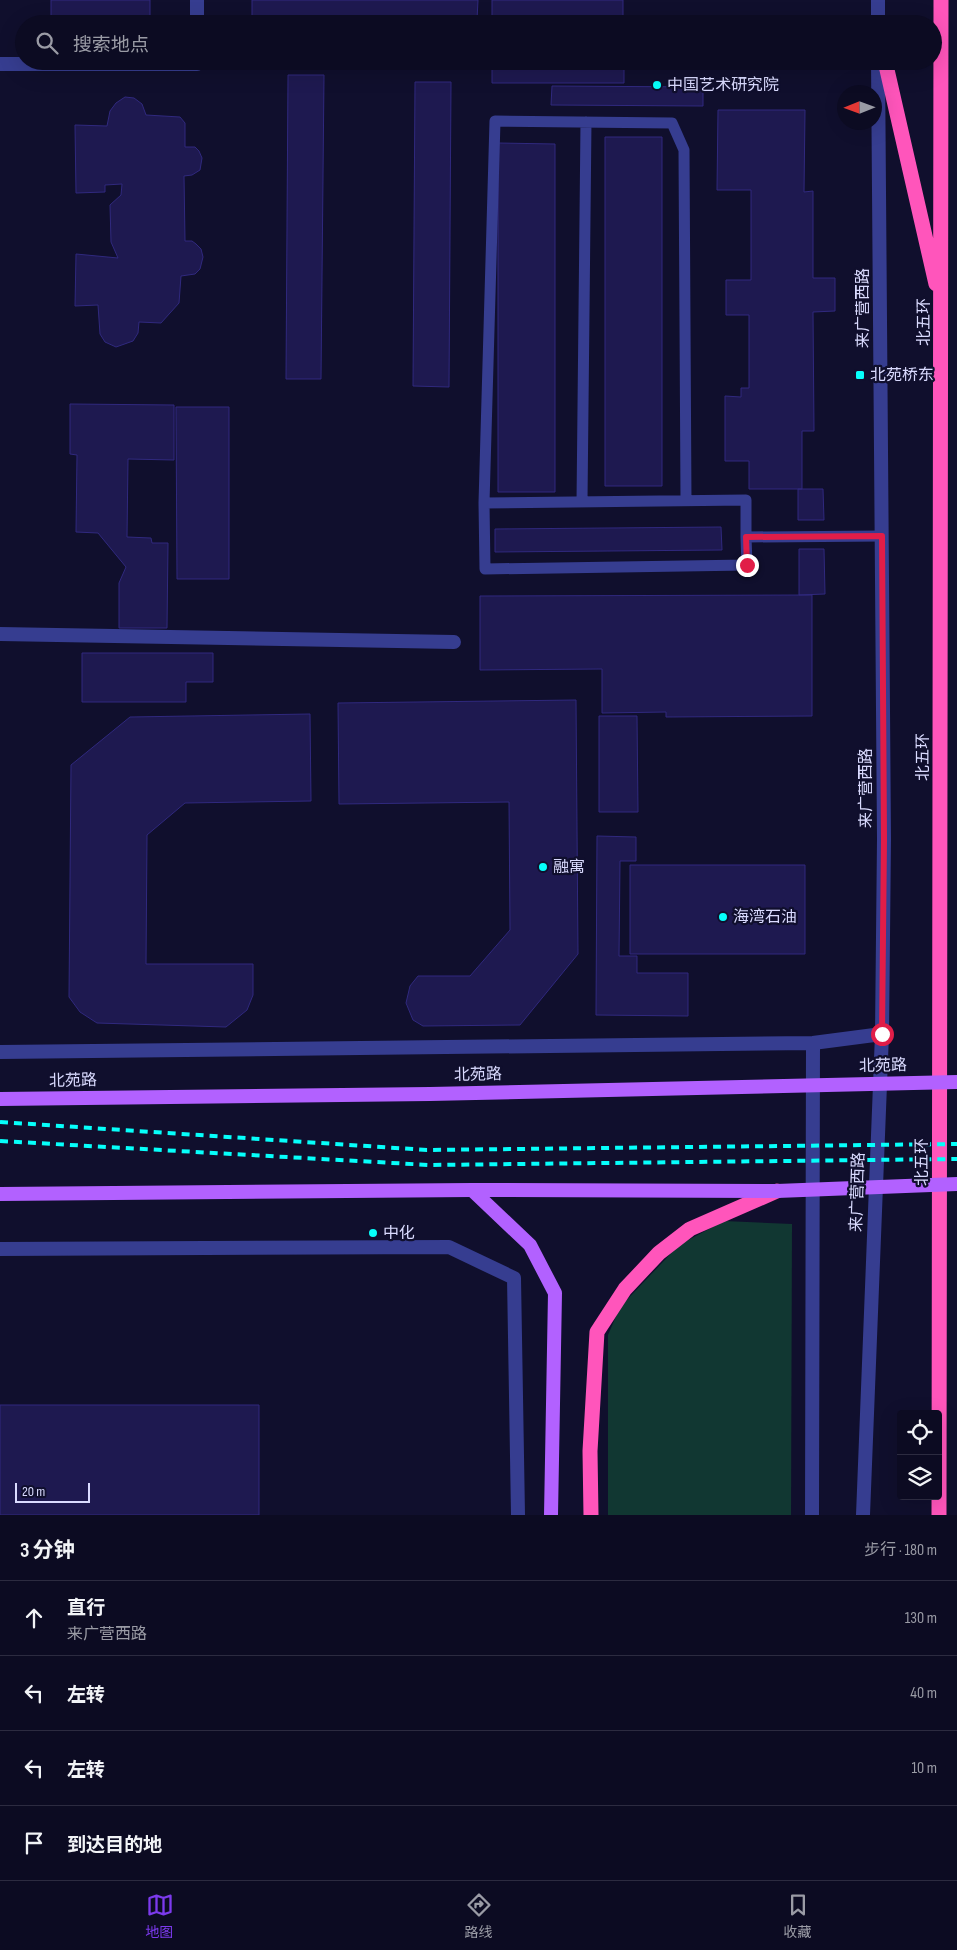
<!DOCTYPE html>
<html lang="zh">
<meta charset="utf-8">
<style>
:root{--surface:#0c0b22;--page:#1a192f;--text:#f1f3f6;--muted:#9a9ba5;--line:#2c2b40;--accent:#7c3aed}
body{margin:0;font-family:"Sofia Sans Condensed","Noto Sans SC",sans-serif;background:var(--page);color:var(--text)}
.controls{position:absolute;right:15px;bottom:15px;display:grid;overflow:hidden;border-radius:5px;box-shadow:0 5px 20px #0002}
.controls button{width:45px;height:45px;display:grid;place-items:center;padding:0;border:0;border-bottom:1px solid var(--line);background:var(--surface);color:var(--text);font:25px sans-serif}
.compass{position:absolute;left:837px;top:85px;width:45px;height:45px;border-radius:50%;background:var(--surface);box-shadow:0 5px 20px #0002;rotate:269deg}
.scale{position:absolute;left:15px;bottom:12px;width:75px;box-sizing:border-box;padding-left:5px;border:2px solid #dadbff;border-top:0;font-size:14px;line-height:18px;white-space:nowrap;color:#dadbff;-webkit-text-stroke:4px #100f2d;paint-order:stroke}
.stop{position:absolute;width:15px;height:15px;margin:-11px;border:4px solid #e11d48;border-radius:50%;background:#fff}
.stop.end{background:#e11d48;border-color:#fff;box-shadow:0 1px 5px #0008}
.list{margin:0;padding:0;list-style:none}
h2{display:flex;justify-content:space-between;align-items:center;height:65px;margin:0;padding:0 20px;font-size:21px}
h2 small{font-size:16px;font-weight:400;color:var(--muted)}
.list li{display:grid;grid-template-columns:32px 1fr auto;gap:15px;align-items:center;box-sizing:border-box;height:75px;padding:0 20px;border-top:1px solid var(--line)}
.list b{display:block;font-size:19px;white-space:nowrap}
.list p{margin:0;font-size:16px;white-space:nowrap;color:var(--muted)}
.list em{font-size:16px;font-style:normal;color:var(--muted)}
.icon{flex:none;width:28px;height:28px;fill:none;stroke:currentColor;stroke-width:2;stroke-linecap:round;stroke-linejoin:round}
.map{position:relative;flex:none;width:957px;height:1515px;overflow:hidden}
.search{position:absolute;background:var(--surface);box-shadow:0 5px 20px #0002;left:15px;right:15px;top:15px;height:55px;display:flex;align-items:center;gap:12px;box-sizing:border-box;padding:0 18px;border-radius:28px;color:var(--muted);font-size:19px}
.sheet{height:365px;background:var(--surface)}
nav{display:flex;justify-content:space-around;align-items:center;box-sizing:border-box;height:70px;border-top:1px solid var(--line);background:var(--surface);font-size:14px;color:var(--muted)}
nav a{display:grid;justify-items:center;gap:2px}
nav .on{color:var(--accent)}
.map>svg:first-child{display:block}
.green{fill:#113732}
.building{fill:#1e1950;stroke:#30297e}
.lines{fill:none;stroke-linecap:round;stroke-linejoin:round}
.service{stroke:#363d90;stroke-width:11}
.minor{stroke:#363d90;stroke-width:14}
.tertiary{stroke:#363d90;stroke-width:14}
.primary{stroke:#b261ff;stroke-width:14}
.motorway{stroke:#f5b;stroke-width:15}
.rail{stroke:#06fffb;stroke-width:4;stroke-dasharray:8 6;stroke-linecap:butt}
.primary-bridge{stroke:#b261ff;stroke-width:14}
.route{stroke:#e11d48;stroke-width:6}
.poi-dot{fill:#06fffb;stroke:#100f2d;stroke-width:2}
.labels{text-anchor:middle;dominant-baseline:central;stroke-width:4.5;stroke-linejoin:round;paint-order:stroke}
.poi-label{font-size:16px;fill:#dadbff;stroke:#100f2d;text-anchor:start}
.street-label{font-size:16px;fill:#dadbff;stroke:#100f2d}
</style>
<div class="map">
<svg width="957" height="1515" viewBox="0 0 957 1515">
<rect width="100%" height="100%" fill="#100f2d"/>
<!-- green -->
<path class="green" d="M 724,1221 L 792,1224 L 791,1515 L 608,1515 L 608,1335 L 620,1307 L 679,1245 Z"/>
<!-- building -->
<path class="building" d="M 51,0 L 150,0 L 150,24 L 51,24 Z
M 252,0 L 478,0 L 477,20 L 252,17 Z
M 492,0 L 623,0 L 623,24 L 492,24 Z
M 492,61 L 624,61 L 624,83 L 492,83 Z
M 288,75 L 324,75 L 321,379 L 286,379 Z
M 415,82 L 451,82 L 449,387 L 413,386 Z
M 552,86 L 703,87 L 703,106 L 551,105 Z
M 125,97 L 134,98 L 142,104 L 146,115 L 180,117 L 185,123 L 185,147 L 195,147 L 199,151 L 202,158 L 200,170 L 192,175 L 184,176 L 185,241 L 192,241 L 196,244 L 201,249 L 203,257 L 200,269 L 195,274 L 181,276 L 179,303 L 161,323 L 139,322 L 138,333 L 133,341 L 116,347 L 105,342 L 100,334 L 98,305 L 75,306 L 76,254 L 118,258 L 111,242 L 110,205 L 121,195 L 122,184 L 105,185 L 105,192 L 76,193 L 75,125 L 107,126 L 110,111 L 116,103 Z
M 718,110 L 805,110 L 804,192 L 813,191 L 813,278 L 835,278 L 835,311 L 813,312 L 814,431 L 802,431 L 802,489 L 749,489 L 749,461 L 725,461 L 725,396 L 741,397 L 741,388 L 749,388 L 749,315 L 726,315 L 726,280 L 751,280 L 751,190 L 717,190 Z
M 605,137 L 662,137 L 662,486 L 605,486 Z
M 498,143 L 555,144 L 555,492 L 498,492 Z
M 70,404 L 174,405 L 174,460 L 128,459 L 127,537 L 151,538 L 152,543 L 168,543 L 167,628 L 119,628 L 119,583 L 126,567 L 98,533 L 76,532 L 77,455 L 70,454 Z
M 176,407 L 229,407 L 229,579 L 177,579 Z
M 798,489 L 823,489 L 824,520 L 798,520 Z
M 721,527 L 722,550 L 495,552 L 495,529 Z
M 799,549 L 824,549 L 825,594 L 799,595 Z
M 812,595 L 812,716 L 666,717 L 666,712 L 602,713 L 602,669 L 480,670 L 480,596 Z
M 82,653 L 213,653 L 213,682 L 186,682 L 186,702 L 82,702 Z
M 576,700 L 578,954 L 520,1025 L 423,1026 L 413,1020 L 406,1003 L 410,986 L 418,976 L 470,976 L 510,930 L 509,802 L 339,804 L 338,703 Z
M 310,714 L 311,801 L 185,803 L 147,835 L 146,964 L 253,964 L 253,995 L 247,1010 L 226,1027 L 97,1023 L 80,1012 L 69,997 L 71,765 L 130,717 Z
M 599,716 L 637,716 L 638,812 L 599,812 Z
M 597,836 L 636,837 L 636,861 L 620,861 L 619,956 L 637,956 L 637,973 L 688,973 L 688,1016 L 596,1015 Z
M 630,865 L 805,865 L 805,954 L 630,954 Z
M 0,1405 L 259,1405 L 259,1515 L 0,1515 Z"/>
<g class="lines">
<!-- service -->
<path class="service" d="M 582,502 L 586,122
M 484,503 L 495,121 L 672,123 L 684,150 L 686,500
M 746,537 L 746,500 L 484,503 L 485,569 L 747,565 L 746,537 L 882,536"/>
<!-- minor -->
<path class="minor" d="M 197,24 L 197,0
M 0,64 L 197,64 L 197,61
M 0,634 L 454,642"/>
<!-- tertiary -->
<path class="tertiary" d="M 878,24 L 878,0
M 0,1052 L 813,1043 L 882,1034
M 0,1249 L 449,1247 L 514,1278 L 518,1515
M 812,1515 L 813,1043
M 863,1515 L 882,1034 L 884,839 L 878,61"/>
<!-- primary -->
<path class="primary" d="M 472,1190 L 530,1245 L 555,1293 L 551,1515"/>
<!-- motorway -->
<path class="motorway" d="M 885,61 L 936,284
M 591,1515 L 590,1451 L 597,1332 L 625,1289 L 659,1253 L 690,1229 L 777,1191
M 939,1515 L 941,0"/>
<!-- rail -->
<path class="rail" d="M 0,1122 L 427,1150 L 957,1144
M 0,1141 L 429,1165 L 957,1159"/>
<!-- primary-bridge -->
<path class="primary-bridge" d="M 0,1099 L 430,1094 L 957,1082
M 0,1194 L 472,1190 L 777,1191 L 957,1184"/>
</g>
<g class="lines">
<!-- route -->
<path class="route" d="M 747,565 L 746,537 L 882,536 L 884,839 L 882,1034"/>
</g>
<!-- markers -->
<g class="poi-dot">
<circle cx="657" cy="85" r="5"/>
<rect x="855" y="370" width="10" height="10" rx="2.5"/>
<circle cx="543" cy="867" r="5"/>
<circle cx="723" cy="917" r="5"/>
<circle cx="373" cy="1233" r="5"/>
</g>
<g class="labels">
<!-- poi labels -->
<g class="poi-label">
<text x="667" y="85">中国艺术研究院</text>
<text x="870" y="375">北苑桥东</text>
<text x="553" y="867">融寓</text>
<text x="733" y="917">海湾石油</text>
<text x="383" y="1233">中化</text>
</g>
<!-- street labels -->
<g class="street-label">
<text transform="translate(863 308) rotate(-90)">来广营西路</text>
<text transform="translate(924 322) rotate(-90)">北五环</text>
<text transform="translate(923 757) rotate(-90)">北五环</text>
<text transform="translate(866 788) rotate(-90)">来广营西路</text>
<text transform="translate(883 1066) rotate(-1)">北苑路</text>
<text transform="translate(478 1075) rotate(-1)">北苑路</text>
<text transform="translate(73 1081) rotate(-1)">北苑路</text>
<text transform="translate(922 1162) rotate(-90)">北五环</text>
<text transform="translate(858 1192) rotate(-88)">来广营西路</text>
</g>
</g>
</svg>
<div class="controls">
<button><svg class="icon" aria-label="locate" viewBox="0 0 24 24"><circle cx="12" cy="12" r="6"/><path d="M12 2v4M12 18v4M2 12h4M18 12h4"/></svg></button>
<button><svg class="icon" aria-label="layers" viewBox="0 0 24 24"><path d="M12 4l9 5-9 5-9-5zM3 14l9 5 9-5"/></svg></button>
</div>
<svg class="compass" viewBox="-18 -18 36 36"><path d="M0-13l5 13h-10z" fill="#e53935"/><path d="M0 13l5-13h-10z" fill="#9a9ba5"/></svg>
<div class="scale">20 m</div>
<div class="stop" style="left:882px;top:1034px"></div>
<div class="stop end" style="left:747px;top:565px"></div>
<div class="search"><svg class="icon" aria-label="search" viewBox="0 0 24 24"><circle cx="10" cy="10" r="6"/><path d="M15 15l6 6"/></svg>搜索地点</div>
</div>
<section class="sheet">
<h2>3 分钟<small>步行 · 180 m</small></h2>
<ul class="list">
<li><svg class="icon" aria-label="ahead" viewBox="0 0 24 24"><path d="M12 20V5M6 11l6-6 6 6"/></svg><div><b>直行</b><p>来广营西路</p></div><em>130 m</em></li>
<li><svg class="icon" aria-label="left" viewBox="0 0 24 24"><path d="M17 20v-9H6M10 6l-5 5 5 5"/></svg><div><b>左转</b></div><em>40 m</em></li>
<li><svg class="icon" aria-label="left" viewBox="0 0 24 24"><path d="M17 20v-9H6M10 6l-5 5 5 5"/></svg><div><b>左转</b></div><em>10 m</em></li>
<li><svg class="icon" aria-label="arrive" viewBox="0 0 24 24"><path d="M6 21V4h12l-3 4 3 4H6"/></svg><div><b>到达目的地</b></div></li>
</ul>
</section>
<nav>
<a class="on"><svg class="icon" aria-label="map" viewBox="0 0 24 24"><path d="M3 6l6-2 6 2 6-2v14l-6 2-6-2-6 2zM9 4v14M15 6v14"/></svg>地图</a>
<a><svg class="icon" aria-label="directions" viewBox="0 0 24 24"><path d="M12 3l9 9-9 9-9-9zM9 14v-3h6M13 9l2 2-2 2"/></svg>路线</a>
<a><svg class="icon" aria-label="saved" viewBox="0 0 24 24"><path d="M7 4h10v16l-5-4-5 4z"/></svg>收藏</a>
</nav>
